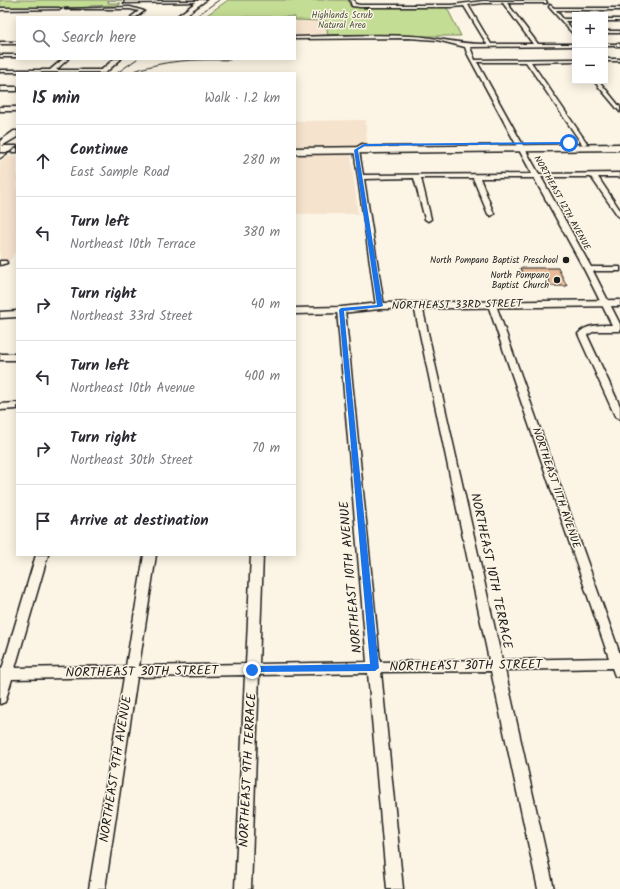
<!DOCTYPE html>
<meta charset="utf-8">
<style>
:root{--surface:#fff;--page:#f7f7f7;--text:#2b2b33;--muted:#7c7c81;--line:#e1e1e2}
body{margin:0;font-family:Kalam,sans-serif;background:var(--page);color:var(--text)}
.controls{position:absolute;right:12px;top:12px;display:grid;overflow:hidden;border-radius:0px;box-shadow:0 2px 10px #0003}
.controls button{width:36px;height:36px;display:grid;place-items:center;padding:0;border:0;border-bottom:1px solid var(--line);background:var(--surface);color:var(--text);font:20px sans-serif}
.stop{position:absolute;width:12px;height:12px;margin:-9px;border:3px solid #1a73e8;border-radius:50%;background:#fff}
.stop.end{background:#1a73e8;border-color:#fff;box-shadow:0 1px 4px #0008}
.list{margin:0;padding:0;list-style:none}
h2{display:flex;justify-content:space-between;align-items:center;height:52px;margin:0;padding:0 16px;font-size:17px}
h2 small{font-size:13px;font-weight:400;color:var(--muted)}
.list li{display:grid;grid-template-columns:26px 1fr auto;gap:12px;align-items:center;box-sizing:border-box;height:72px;padding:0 16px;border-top:1px solid var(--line)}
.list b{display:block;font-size:15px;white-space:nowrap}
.list p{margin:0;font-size:13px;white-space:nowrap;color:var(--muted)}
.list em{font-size:13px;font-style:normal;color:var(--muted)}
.icon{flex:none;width:22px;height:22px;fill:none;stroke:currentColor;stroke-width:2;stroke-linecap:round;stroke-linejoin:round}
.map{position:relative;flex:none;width:620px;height:889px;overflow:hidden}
.search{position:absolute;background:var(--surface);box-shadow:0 2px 10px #0003;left:16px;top:16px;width:280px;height:44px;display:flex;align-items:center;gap:10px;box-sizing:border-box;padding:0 14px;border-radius:0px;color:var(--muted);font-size:15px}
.panel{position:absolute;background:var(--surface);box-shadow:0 2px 10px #0003;left:16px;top:72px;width:280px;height:484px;border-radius:0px}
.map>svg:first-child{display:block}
.built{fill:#f6e3ce}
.green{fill:#c4dd94;stroke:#707c58}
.building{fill:#e8ba98;stroke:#1c1c1c}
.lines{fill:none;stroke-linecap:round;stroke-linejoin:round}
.minor-casing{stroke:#1c1c1c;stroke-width:3}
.tertiary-casing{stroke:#1c1c1c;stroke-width:3}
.secondary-casing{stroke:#1c1c1c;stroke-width:3}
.primary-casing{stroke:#1c1c1c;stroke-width:3}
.minor{fill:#fcf5e5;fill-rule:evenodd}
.tertiary{fill:#fcf5e5;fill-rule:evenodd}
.secondary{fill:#fcf5e5;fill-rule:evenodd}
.primary{fill:#fcf5e5;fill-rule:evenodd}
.rail-far1{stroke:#1c1c1c;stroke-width:1}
.rail{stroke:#1c1c1c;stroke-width:1.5}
.route{fill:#1a73e8}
.poi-dot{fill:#1c1c1c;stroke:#fcf5e5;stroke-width:1.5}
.labels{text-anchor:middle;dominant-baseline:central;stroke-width:3;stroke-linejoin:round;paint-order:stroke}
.far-park-label{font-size:9px;fill:#4e5640;stroke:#fcf5e5}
.far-street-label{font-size:9px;fill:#1c1c1c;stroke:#fcf5e5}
.far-poi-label{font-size:9px;fill:#1c1c1c;stroke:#fcf5e5;text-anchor:end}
.street-label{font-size:11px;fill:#1c1c1c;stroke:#fcf5e5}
.near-street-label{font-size:13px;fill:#1c1c1c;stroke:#fcf5e5}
</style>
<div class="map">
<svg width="620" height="889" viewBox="0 0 620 889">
<rect width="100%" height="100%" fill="#fcf5e5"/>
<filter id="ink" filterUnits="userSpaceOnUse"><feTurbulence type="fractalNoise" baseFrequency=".025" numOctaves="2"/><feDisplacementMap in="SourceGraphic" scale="8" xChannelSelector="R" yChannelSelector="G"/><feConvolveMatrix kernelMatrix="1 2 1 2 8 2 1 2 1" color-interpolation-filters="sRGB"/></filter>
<g filter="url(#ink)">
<!-- built -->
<path class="built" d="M 295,20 L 326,21 L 328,37 L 295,37 Z
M 366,120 L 367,144 L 351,154 L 358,214 L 295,214 L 295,121 Z
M 17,156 L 17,249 L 8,264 L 0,263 L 0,162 L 7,157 Z"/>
<!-- green -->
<path class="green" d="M 0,0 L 122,0 L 109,0 L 108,3 L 121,3 L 119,5 L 90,6 L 89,8 L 0,8 Z
M 228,0 L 348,0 L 350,6 L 446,6 L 461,36 L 328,36 L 326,21 L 295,20 L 295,17 L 204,17 Z"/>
<!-- building -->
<path class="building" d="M 520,268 L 558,268 L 567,286 L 551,286 L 546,275 L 523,275 Z"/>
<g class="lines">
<defs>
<path id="minor" d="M 350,0 L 354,0 L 355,4 L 360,5 L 452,5 L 483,1 L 546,1 L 547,3 L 507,3 L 538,44 L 575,44 L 575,46 L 470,47 L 475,60 L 575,59 L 575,61 L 531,62 L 587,143 L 584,145 L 582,144 L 526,62 L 477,62 L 539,174 L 620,173 L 620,177 L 598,177 L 620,210 L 620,217 L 618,216 L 591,177 L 541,177 L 591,267 L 620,267 L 620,271 L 593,271 L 620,324 L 620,331 L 595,331 L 587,335 L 620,406 L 620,419 L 615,416 L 578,334 C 586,324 601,325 612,325 L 584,269 L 534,178 L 480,178 L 494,214 L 491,216 L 488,214 L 473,178 L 421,178 L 431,219 L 428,221 L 425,219 L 414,178 L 364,179 L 384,306 L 380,308 L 376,306 L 354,149 L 362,144 L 367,145 L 359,151 L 363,175 L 532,174 L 467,53 L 465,47 L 437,40 L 409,38 L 295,39 L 295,37 C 333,36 373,34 411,36 C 437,37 461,45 487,44 L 464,6 L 452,7 L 360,7 L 352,6 ZM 483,3 L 503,3 L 533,44 L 491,44 L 468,5 Z
M 125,1 L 200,1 L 202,2 L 124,3 Z
M 550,5 L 554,8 L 620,8 L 620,10 L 556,10 L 563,19 L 575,19 L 575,21 L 565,21 L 575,32 L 575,36 L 549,7 Z
M 130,7 L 144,11 L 136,17 L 131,17 L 139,11 L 130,9 L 65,9 Z
M 0,8 L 59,8 L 61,9 L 0,10 Z
M 605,19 L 620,19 L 620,21 L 605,21 Z
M 605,31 L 620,31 L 620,33 L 605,33 Z
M 0,42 L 17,42 L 17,44 L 0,44 Z
M 605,44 L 620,44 L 620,46 L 605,46 Z
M 0,55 L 17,55 L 17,57 L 0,57 Z
M 63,59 L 68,59 L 56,70 L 103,70 L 105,71 L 103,72 L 0,72 L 0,70 L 50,70 Z
M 605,59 L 620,59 L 620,61 L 605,61 Z
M 594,81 L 599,81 L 620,107 L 620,112 Z
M 0,87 L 17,87 L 17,91 L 0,91 Z
M 0,107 L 17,107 L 17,111 L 0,111 Z
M 0,261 L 6,261 L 7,263 L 0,265 Z
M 489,303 L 495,303 L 496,305 L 620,654 L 620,677 L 615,676 L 612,668 L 505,670 L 554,889 L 538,889 L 491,671 L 381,672 L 403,889 L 387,889 L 368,673 L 259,675 L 251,889 L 235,889 L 245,675 L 137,677 L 105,889 L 89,889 L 124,677 L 12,679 L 5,702 L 0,704 L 0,669 L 2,669 L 36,555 L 48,555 L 15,668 L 126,666 L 144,555 L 156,555 L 139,666 L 246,664 L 251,555 L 263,555 L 259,664 L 367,662 L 337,310 L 338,308 L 344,308 L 345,310 L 380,662 L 489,660 L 414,306 L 418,304 L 422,306 L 502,660 L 609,658 L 488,305 Z
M 0,354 L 17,354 L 17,360 L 0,360 Z
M 17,403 L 17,409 L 0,410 L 0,404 Z"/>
<path id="tertiary" d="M 620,300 L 620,306 L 380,309 L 341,313 L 295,314 L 295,308 L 341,307 L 380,303 Z
M 17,311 L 17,317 L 0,318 L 0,312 Z"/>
<path id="secondary" d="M 199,0 L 206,0 L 183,17 L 176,17 Z
M 114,59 L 121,59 L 105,73 L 98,73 Z
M 14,131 L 17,131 L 17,137 L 0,147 L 0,141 Z"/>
<path id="primary" d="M 620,144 L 620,150 L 295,154 L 295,148 Z
M 0,146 L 17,146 L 17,152 L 0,152 Z"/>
</defs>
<!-- minor casing -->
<use href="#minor" class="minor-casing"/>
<!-- tertiary casing -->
<use href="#tertiary" class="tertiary-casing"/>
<!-- secondary casing -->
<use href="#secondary" class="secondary-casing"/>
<!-- primary casing -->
<use href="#primary" class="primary-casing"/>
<!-- minor -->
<use href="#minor" class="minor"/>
<!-- tertiary -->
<use href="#tertiary" class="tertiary"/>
<!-- secondary -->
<use href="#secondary" class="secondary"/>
<!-- primary -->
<use href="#primary" class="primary"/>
<!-- rail-far1 -->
<path class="rail-far1" d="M 195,17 L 219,0
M 117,73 L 137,59
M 129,73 C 162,60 195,59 230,60"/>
<!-- rail -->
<path class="rail" d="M 0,159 L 17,147"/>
</g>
</g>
<!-- route -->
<path class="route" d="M 569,142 L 570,144 L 365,146 L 358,150 L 383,306 L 380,307 L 344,311 L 379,668 L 375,671 L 249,672 L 248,670 L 252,666 L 370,664 L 339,310 L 341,308 L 377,305 L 354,150 L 364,144 Z"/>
<!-- markers -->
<g class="poi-dot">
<circle cx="566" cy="260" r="4"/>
<circle cx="557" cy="280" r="4"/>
</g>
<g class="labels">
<!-- far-park labels -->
<g class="far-park-label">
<text x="342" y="15">Highlands Scrub<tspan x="342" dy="10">Natural Area</tspan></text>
</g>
<!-- far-street labels -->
<g class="far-street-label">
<text transform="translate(562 203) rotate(61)">NORTHEAST 12TH AVENUE</text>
</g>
<!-- far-poi labels -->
<g class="far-poi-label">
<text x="558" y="260">North Pompano Baptist Preschool</text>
<text x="549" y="275">North Pompano<tspan x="549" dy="10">Baptist Church</tspan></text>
</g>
<!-- street labels -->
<g class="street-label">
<text transform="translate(457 305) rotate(-1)">NORTHEAST 33RD STREET</text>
<text transform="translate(556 488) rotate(71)">NORTHEAST 11TH AVENUE</text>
</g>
<!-- near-street labels -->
<g class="near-street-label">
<text transform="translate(491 571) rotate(78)">NORTHEAST 10TH TERRACE</text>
<text transform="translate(351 577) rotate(-95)">NORTHEAST 10TH AVENUE</text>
<text transform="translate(466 666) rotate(-1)">NORTHEAST 30TH STREET</text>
<text transform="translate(142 672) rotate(-1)">NORTHEAST 30TH STREET</text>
<text transform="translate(116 769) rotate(-81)">NORTHEAST 9TH AVENUE</text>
<text transform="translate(248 770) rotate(-87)">NORTHEAST 9TH TERRACE</text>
</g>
</g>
</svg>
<div class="controls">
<button>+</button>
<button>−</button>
</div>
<div class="stop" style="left:569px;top:143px"></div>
<div class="stop end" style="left:252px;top:670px"></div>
<div class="search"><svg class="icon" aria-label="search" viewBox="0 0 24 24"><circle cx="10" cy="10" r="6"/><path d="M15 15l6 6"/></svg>Search here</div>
<section class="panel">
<h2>15 min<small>Walk · 1.2 km</small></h2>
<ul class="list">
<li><svg class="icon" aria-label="ahead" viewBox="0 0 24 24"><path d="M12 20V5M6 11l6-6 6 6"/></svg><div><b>Continue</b><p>East Sample Road</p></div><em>280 m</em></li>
<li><svg class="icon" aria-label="left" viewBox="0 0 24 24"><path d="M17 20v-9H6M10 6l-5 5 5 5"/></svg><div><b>Turn left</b><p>Northeast 10th Terrace</p></div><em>380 m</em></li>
<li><svg class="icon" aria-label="right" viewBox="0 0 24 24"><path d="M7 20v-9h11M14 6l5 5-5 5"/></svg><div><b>Turn right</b><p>Northeast 33rd Street</p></div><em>40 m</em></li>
<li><svg class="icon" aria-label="left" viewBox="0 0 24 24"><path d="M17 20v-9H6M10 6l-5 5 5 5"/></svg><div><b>Turn left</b><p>Northeast 10th Avenue</p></div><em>400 m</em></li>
<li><svg class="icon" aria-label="right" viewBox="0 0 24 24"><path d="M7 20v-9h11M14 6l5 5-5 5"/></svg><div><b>Turn right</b><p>Northeast 30th Street</p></div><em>70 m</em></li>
<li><svg class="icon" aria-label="arrive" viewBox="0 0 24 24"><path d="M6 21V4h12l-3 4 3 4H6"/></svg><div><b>Arrive at destination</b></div></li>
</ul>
</section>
</div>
